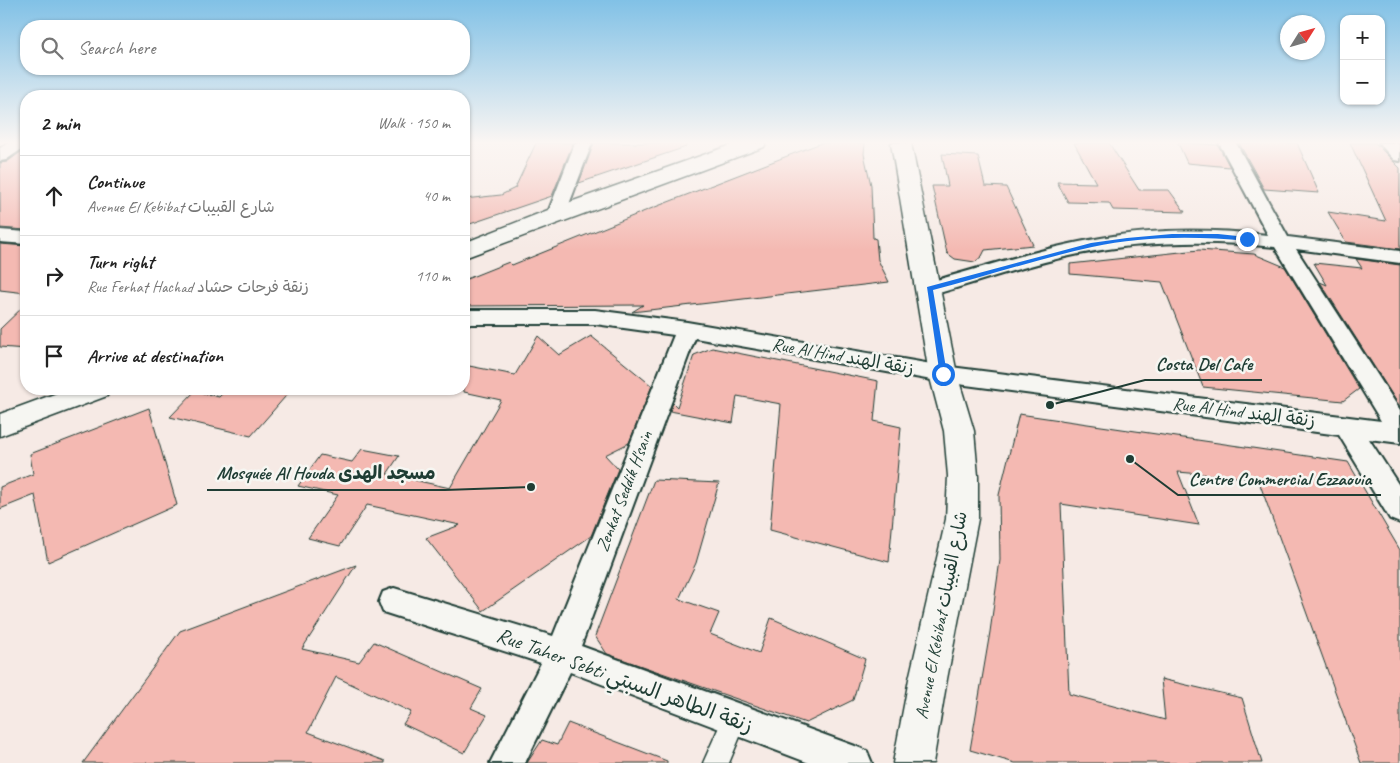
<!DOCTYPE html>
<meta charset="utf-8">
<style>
:root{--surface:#fff;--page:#f6f6f6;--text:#222;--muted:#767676;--line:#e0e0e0}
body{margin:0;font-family:Caveat,"Playpen Sans Arabic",sans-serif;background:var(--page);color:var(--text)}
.controls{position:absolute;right:15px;top:15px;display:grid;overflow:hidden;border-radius:10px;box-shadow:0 1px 4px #0004}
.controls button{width:45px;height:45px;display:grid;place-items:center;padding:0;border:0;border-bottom:1px solid var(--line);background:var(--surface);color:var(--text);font:25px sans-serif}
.compass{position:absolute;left:1280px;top:15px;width:45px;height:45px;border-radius:50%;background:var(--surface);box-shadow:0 1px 4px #0004;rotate:53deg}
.stop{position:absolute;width:15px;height:15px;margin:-11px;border:4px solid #1a73e8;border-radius:50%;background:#fff}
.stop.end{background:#1a73e8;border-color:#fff;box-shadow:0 1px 5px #0008}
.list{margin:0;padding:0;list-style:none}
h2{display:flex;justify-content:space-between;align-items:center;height:65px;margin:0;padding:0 20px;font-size:21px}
h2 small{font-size:16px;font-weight:400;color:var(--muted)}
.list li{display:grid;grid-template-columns:32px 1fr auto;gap:15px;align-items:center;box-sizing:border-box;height:80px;padding:0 20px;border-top:1px solid var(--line)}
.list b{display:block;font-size:19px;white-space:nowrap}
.list p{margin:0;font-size:16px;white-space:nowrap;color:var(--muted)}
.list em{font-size:16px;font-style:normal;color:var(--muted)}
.icon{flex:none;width:28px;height:28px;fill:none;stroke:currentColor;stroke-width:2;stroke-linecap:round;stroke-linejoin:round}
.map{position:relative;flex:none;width:1400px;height:763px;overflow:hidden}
.search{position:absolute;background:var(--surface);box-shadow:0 1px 4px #0004;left:20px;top:20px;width:450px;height:55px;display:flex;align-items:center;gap:12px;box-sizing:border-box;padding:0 18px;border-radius:20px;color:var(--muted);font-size:19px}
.panel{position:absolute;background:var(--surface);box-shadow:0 1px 4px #0004;left:20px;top:90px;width:450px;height:305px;border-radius:20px}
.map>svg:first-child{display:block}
.building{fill:#f4b9b2;stroke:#1f3d34}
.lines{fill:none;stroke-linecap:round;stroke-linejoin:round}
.pedestrian-casing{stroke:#1f3d34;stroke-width:3}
.minor-casing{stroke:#1f3d34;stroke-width:4}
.tertiary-casing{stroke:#1f3d34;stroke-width:3}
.pedestrian{fill:#f6f6f2;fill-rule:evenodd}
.minor{fill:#f6f6f2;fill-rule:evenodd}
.tertiary{fill:#f6f6f2;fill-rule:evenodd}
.route{fill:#1a73e8}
.labels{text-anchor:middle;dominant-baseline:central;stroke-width:5;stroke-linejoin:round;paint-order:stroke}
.street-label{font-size:18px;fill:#1f3d34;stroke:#f6f6f2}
.near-street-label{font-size:21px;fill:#1f3d34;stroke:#f6f6f2}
.leader{fill:none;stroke:#1f3d34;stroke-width:2}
.callout-dot{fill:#1f3d34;stroke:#f6f6f2;stroke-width:2}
.callout-label{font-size:19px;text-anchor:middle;font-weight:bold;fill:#1f3d34;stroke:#f6f6f2;stroke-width:5;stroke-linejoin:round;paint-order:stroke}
</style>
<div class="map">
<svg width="1400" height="763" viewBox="0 0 1400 763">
<rect width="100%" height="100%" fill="#f6eae5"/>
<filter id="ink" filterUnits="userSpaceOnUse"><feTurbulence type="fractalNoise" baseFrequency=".02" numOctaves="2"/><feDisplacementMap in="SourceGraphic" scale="10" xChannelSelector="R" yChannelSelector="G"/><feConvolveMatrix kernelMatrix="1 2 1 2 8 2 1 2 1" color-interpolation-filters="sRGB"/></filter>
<g filter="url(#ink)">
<!-- building -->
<path class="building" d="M 536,143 L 573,143 L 552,196 L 464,226 L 464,199 L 501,195 L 515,188 Z
M 594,143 L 686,143 L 686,147 L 579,183 Z
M 821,143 L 865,143 L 864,154 L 871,185 L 873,238 L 876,239 L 878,260 L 889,282 L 632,312 L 643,305 L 464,306 L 464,280 L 509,262 L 512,265 L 650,209 Z
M 1074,143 L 1109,143 L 1139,190 L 1169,190 L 1185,212 L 1113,210 L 1109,203 L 1068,202 L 1057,182 L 1096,183 Z
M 1178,143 L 1218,145 L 1230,167 L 1187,163 Z
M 1239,143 L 1297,143 L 1319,193 L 1264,189 Z
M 1350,143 L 1375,143 L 1400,168 L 1400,249 L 1346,242 L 1328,212 L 1386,221 Z
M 26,148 L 26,230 L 0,228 L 0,163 L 7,162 Z
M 942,154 L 978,156 L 985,186 L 1006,187 L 1033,245 L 985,250 L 982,256 L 975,262 L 955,259 L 947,253 L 932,186 L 948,186 Z
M 0,244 L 26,246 L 26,293 L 0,290 Z
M 1199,250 L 1254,254 L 1285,267 L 1359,389 L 1343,401 L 1203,387 L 1162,282 L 1070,274 L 1070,264 Z
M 1356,259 L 1400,265 L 1400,407 L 1320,282 L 1327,285 L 1314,263 L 1362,268 Z
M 26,304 L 26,349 L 0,347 L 0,329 Z
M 538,336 L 559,355 L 591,336 L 652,386 L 629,443 L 605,455 L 618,469 L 591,536 L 483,611 L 426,538 L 460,525 L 367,505 L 340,546 L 308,538 L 338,495 L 298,486 L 320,455 L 352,462 L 362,449 L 399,456 L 387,474 L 450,488 L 501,400 L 464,392 L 464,365 L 515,375 Z
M 712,348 L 878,381 L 874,421 L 901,427 L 889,562 L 770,530 L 781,404 L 737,396 L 733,423 L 670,411 L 673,403 L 677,407 L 694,355 Z
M 227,389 L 292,389 L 251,436 L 170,417 L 195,391 L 219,397 Z
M 149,408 L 177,505 L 48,562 L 35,495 L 0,509 L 0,487 L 33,474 L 30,454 Z
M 1019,414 L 1348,462 L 1400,550 L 1400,763 L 1361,763 L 1258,479 L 1178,472 L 1199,525 L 1061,504 L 1069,694 L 1165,720 L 1161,679 L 1242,698 L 1262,763 L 1015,763 L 970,750 L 990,632 L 1000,560 L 999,495 Z
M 654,480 L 719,483 L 696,563 L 679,599 L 719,613 L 710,634 L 759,653 L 771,618 L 865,659 L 853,700 L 806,723 L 607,654 L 595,636 Z
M 356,565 L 302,649 L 359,662 L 374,642 L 482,689 L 471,708 L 487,715 L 464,753 L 403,724 L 411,712 L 336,677 L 308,732 L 385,761 L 385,763 L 83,763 L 180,631 Z
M 568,723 L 667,761 L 667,763 L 527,763 L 542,740 L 557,745 Z"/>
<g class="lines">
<defs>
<path id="pedestrian" d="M 735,708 L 744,711 L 747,720 L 729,763 L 703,763 L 726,711 Z"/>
<path id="minor" d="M 8,143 L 26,143 L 26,146 L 6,160 L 0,161 L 0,148 Z
M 575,143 L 592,143 L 565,215 L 563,219 L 556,221 L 549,219 L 547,215 Z
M 1219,143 L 1236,143 L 1288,237 L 1400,251 L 1400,263 L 1296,249 L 1400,410 L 1400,443 L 1369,439 L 1400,487 L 1400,523 L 1390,519 L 1339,435 L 943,382 L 695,338 L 581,646 L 855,746 L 867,751 L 872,763 L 809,763 L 570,672 L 525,763 L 490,763 L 541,663 L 383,612 L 379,602 L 383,592 L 394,588 L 553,636 L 674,335 L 595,324 L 464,324 L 464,310 L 595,310 L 687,322 L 943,366 L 1381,421 L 1275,247 C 1210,240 1143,241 1079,254 C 1028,264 979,282 929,296 L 922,294 L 918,289 L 922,284 C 981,268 1040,248 1101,238 C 1156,228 1213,229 1268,235 Z
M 1379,143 L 1397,143 L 1400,146 L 1400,161 L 1394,160 Z
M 0,230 L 26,232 L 26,244 L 0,242 Z"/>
<path id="tertiary" d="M 737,143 L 766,143 L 764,147 L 464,258 L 464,243 L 548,210 Z
M 891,143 L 911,143 L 957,374 L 974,431 L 978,476 L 978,519 L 947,679 L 933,763 L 893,763 L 909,679 L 946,519 L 948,476 L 944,431 L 929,374 Z
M 68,389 L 111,389 L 107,396 L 0,436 L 0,414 Z"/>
</defs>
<!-- pedestrian casing -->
<use href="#pedestrian" class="pedestrian-casing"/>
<!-- minor casing -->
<use href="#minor" class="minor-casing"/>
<!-- tertiary casing -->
<use href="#tertiary" class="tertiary-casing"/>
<!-- pedestrian -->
<use href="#pedestrian" class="pedestrian"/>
<!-- minor -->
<use href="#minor" class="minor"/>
<!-- tertiary -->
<use href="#tertiary" class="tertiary"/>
</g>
</g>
<!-- sky -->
<linearGradient id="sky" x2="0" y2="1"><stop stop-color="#81c1e6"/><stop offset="0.57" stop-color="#fbf6f3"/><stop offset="1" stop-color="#fbf6f3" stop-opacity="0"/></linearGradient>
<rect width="1400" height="250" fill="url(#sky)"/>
<!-- route -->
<path class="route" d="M 1172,234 L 1218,234 L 1247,237 L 1251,239 L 1247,241 C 1196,236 1142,236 1092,247 C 1038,259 986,276 933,290 L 947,374 L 943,376 L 940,376 L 927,287 L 1091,243 L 1127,238 Z"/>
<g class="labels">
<!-- street labels -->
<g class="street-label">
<text transform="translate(843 356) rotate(10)">Rue Al Hind زنقة الهند</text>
<text transform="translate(1244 412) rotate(7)">Rue Al Hind زنقة الهند</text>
<text transform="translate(624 491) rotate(-69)">Zenkat Seddik H'sain</text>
<text transform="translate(941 615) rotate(-79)">Avenue El Kebibat شارع القبيبات</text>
</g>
<!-- near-street labels -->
<g class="near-street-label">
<text transform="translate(625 680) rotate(20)">Rue Taher Sebti زنقة الطاهر السبتي</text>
</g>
</g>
<!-- callouts -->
<path class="leader" d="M1050 405L1145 380H1262M531 487L445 490H207M1130 459L1178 495H1381"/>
<g class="callout-dot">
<circle cx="1050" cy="405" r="5"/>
<circle cx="531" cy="487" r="5"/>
<circle cx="1130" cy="459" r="5"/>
</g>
<g class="callout-label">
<text x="1204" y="370">Costa Del Cafe</text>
<text x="326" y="479">Mosquée Al Houda مسجد الهدى</text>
<text x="1280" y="485">Centre Commercial Ezzaouia</text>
</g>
</svg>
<div class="controls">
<button>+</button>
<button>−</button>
</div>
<svg class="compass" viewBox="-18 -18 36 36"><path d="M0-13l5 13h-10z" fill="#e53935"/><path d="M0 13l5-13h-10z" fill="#767676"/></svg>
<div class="stop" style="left:943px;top:374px"></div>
<div class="stop end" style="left:1247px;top:239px"></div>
<div class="search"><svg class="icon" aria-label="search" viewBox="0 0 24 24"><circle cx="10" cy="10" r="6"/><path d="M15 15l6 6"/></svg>Search here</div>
<section class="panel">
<h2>2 min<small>Walk · 150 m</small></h2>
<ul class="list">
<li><svg class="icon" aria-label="ahead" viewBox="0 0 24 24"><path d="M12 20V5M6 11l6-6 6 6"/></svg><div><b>Continue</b><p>Avenue El Kebibat شارع القبيبات</p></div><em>40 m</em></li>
<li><svg class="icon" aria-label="right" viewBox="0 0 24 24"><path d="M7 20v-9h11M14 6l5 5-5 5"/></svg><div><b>Turn right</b><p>Rue Ferhat Hachad زنقة فرحات حشاد</p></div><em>110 m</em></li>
<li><svg class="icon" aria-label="arrive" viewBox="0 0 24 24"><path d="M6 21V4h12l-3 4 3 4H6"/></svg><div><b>Arrive at destination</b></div></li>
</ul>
</section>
</div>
